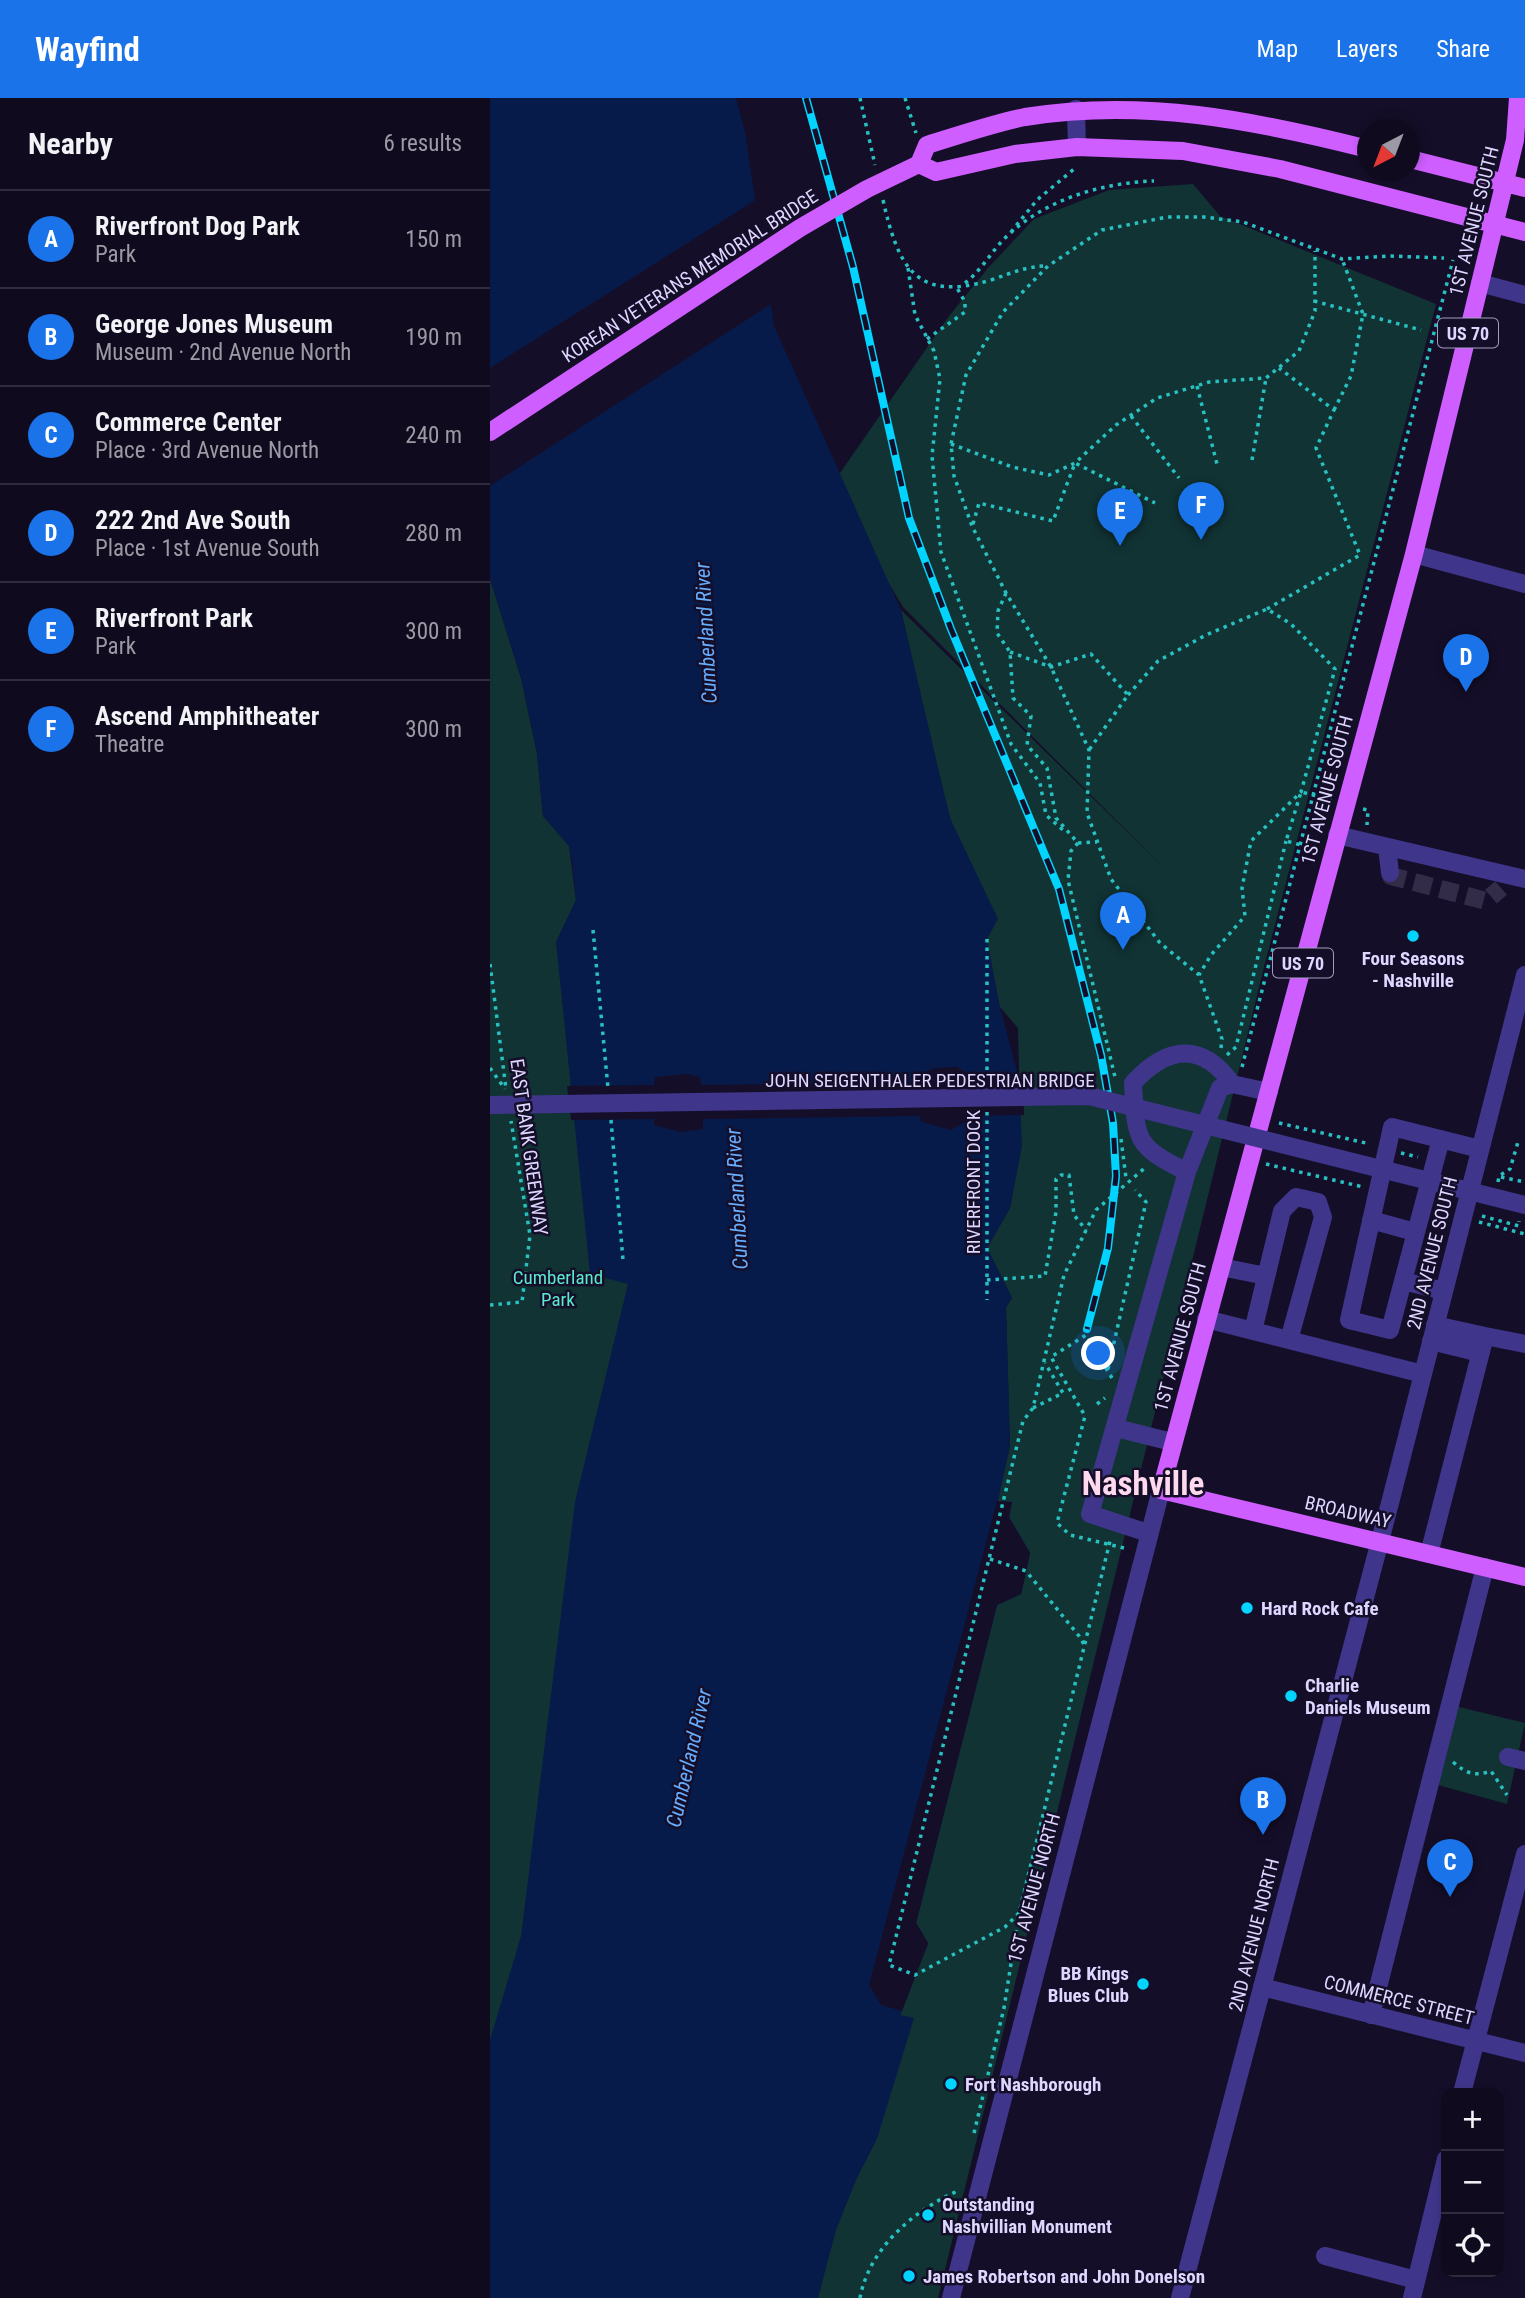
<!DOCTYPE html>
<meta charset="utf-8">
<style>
:root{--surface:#100a1f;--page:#191328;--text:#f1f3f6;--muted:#9c9aa4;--line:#302b3d;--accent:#1a73e8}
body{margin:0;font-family:"Roboto Condensed",sans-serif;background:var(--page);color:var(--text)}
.controls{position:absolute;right:21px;bottom:21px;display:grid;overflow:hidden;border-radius:14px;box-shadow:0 4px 10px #0003}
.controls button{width:63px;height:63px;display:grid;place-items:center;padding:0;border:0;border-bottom:2px solid var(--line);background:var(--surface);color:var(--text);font:35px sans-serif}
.compass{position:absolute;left:867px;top:21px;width:63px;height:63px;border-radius:50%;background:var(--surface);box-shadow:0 4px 10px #0003;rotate:222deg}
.you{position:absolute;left:609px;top:1256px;width:24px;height:24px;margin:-18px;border:5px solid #fff;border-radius:50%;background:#1a73e8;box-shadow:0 0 0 10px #1a73e833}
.badge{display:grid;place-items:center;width:46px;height:46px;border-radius:50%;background:var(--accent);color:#fff;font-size:23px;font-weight:700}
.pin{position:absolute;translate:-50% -58px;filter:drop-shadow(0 2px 4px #0008)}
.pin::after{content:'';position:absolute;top:37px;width:24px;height:21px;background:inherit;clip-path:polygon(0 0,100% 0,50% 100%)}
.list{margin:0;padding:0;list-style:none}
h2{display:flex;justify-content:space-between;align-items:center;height:91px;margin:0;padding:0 28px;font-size:30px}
h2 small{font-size:23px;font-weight:400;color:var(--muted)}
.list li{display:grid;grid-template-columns:46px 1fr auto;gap:21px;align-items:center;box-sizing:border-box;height:98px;padding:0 28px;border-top:2px solid var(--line)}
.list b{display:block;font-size:26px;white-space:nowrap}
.list p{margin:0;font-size:23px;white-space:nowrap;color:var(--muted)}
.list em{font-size:23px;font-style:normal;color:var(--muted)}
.icon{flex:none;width:38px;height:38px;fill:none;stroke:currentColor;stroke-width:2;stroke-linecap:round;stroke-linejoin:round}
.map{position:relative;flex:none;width:1035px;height:2200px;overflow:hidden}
header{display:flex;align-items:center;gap:42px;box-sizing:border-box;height:98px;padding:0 35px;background:var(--accent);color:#fff}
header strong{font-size:33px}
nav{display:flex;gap:38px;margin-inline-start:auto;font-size:24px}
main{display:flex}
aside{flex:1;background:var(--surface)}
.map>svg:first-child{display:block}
.green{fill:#113334}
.water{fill:#071b4a}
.pier{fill:#150e29}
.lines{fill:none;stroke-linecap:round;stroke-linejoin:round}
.minor-tunnel{stroke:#332c49;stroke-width:18;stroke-dasharray:18 9;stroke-linecap:butt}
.path{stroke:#27c1c2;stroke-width:3.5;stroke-dasharray:3.5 5;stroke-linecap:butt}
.minor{stroke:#3f368b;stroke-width:18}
.major{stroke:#ce5eff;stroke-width:18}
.rail-casing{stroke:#03d4ff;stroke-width:8}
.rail{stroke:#150e29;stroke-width:5;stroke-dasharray:16;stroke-linecap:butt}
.minor-bridge{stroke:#3f368b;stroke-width:18}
.major-bridge{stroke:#ce5eff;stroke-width:18}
.poi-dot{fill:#03d4ff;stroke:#150e29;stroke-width:2.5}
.labels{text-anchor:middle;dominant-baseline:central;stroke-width:5;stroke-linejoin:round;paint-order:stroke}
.shield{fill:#150e29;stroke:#a29bbf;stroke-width:2}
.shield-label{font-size:18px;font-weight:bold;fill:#ded7ff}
.street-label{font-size:19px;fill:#ded7ff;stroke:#150e29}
.poi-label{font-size:19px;font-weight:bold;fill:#ded7ff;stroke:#150e29;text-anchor:start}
.park-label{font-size:19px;fill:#5ae8ce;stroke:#150e29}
.water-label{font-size:21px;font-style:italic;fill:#65adff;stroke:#150e29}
.town-label{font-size:33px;font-weight:bold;fill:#ffd9ee;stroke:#150e29}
</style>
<header>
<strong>Wayfind</strong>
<nav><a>Map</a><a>Layers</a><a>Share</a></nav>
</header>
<main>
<aside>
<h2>Nearby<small>6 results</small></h2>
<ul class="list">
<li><span class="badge">A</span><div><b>Riverfront Dog Park</b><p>Park</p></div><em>150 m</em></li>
<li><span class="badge">B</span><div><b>George Jones Museum</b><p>Museum · 2nd Avenue North</p></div><em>190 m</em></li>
<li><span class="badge">C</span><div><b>Commerce Center</b><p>Place · 3rd Avenue North</p></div><em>240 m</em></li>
<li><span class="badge">D</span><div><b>222 2nd Ave South</b><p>Place · 1st Avenue South</p></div><em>280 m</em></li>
<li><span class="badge">E</span><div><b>Riverfront Park</b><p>Park</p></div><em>300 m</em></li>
<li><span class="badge">F</span><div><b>Ascend Amphitheater</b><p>Theatre</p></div><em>300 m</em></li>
</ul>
</aside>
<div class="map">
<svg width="1035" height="2200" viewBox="0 0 1035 2200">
<rect width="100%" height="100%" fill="#150e29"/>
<!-- green -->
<path class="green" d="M 703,86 L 730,118 L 946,206 L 774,869 L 448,2200 L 272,2200 L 410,1917 L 438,1846 L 426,1825 L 507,1506 L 531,1496 L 540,1455 L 507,1403 L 520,1348 L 516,1209 L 522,1200 L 497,1150 L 520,1110 L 531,1048 L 528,930 L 510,909 L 446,666 L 411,512 L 676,772 L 413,509 L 341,388 L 459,218 L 498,170 L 544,121 L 619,92 Z
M 0,481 L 31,580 L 47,656 L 53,718 L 79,748 L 86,802 L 66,845 L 138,1186 L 44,1791 L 0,1960 Z
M 965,1608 L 1035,1625 L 1017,1706 L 941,1685 Z"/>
<!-- water -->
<path class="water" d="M 0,0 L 246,0 L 255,34 L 284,228 L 411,512 L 460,720 L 508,821 L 497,841 L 510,909 L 529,981 L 532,1048 L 520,1110 L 497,1150 L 522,1200 L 516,1209 L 520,1348 L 508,1403 L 522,1404 L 519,1419 L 540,1455 L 531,1496 L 507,1507 L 426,1825 L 438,1845 L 410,1917 L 424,1920 L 387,2041 L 366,2082 L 346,2132 L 328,2200 L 0,2200 L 0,1942 L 31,1838 L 85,1404 L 138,1186 L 100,1176 L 66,844 L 86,802 L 82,764 L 79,748 L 53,718 L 47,655 L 31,580 L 0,480 Z"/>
<!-- pier -->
<path class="pier" d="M 267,101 L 284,204 L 0,388 L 0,270 Z
M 467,969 L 478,976 L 478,984 L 533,983 L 534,1017 L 477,1018 L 476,1023 L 461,1032 L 431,1024 L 430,1018 L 213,1021 L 213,1031 L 191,1034 L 164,1027 L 164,1021 L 81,1022 L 77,988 L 164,987 L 165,979 L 197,976 L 210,979 L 211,987 L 430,984 L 430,976 L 445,970 Z
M 507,1403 L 522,1404 L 519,1419 L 540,1455 L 531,1496 L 507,1507 L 426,1825 L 438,1845 L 412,1913 L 391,1907 L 379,1887 Z"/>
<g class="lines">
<!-- minor-tunnel -->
<path class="minor-tunnel" d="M 900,775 L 901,778 L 996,803 L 1011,790"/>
<!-- path -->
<path class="path" d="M 370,0 L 385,67
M 415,0 L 426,35
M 393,102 C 408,168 425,205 501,182 C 522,175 536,168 558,168
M 521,134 L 547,102 L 584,71
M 418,170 L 425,217 L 444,253 L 450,281 L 442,358 L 451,454 L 521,646 L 550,685 L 556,717 L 574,733
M 475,185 C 491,173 501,154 515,140 C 554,102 610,85 664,83
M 824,203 L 931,232
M 437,241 L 475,214 L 475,204 L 466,188
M 707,288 L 727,366
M 844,312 L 861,278 L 873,216 L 852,161
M 641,318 L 689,380
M 461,346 L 522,369 L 559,377 L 585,365 L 626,327 L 667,300 L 719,284 L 776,280 L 809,253 L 825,213 L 825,153
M 762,362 L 776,280
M 483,426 L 489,405 L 563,423 L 585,365 L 665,405
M 516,495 L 508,513 L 507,535 L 520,554 L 523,600 L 541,618 L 537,647 L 557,670 L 566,720 L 588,745
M 777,511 L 870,457 L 826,350 L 844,312 L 789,270
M 520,554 L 561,569 L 601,556 L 638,597 L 599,652
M 638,597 L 668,563 L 716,537 L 777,511 L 801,526 L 845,571 L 811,694 L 761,743 L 752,790 L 755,818 L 721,857 L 709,877
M 873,711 L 878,712 L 877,727
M 588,745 L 581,753 L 578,782 L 625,979
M 588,745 L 607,744
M 826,751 L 796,743 L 811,694 L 842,702
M 103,832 L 118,990
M 497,841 L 497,982
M 0,866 L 16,991
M 731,950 L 732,941 L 709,877 L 670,845 L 621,781 L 597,715 L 599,652 L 561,569 L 516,495 L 482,428 L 464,378 L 461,346 L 476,277 L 513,214 L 558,168 L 612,132 L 677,119 L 714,119 L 753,124 L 852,161 L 899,158 L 954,160
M 737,957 L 746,949 L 796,743
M 752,969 L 963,162
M 0,970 L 15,991
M 497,1014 L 497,1202
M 121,1022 L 133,1162
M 789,1025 L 880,1046
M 631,1041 L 636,1080
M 911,1055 L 928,1059
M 776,1066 L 873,1089
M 1011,1079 L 1035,1084
M 1008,1084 L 1009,1078 L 1020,1071 L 1028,1044
M 992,1118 L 1029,1128 L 1029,1123
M 989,1124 L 1035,1136
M 497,1182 L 555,1178 L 566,1114 L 566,1081 L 571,1077 L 579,1077 L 584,1117 L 596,1132
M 0,1207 L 32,1204 L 40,1137 L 21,1023
M 618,1271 L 656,1104 L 645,1092
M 622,1280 L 596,1237 L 561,1259 L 595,1318 L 567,1425 L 580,1437 L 634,1450
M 607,1306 L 615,1300
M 543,1310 L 573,1295 L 555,1265
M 500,1461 L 536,1473 L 589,1538 L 595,1548
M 963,1664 C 976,1675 984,1679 1001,1673 L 1017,1697
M 529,1815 L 515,1829 L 425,1877 L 399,1867 L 533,1323 L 543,1310 L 574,1177 L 606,1112 L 656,1069
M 484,2035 L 514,1910 L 529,1815 L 621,1439
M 370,2200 C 379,2150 425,2111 470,2092"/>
<!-- minor -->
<path class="minor" d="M 586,11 L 587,49
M 990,185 L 1035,197
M 924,456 L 1035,486
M 847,737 L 1035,781
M 897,749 L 900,775
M 697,1074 C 644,1048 646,1041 643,985 C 677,948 712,943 742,986
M 881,1122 L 925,1134
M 731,1169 L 776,1178
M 913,1183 L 951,1041
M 954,1193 L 913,1183 L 900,1232 L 859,1222 L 902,1029 L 990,1051
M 716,1221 L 933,1276
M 945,1227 L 995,1238
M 763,1233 L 792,1113 L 806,1099 L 828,1104 L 833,1119 L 799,1242
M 941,1243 L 990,1255
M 626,1330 L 682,1344
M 658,1435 L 600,1416 L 697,1074 L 730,990 L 742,986 L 779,994
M 939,1456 L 995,1238 L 1035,1246
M 1018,1659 L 1035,1663
M 772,1889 L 1035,1955
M 881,1917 L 995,1469
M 972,1995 L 1035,1756
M 835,2158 L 926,2182
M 461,2200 L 671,1392
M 690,2200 L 900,1405 L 1035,877
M 922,2200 L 956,2061"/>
<!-- major -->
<path class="major" d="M 1028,0 L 1025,42 L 924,456 L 671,1392 L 1035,1479
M 878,51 C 763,22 653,0 535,19 C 501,26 470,37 437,47 L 429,66 L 446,74 L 525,56 L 587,49 L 693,53 L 790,71 L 1035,134
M 920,61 L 1035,90"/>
<defs>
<path id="rail" d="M 316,0 L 363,169 L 419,420 L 461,531 L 569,791 L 611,957 L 623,1025 L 626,1078 L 618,1150 L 597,1231"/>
</defs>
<!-- rail casing -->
<use href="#rail" class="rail-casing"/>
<!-- rail -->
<use href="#rail" class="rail"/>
<!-- minor-bridge -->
<path class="minor-bridge" d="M 0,1007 L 599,998 L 1035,1107"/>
<!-- major-bridge -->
<path class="major-bridge" d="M 0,334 L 310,130 L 377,91 L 429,66"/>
</g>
<!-- markers -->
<g class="poi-dot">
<circle cx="923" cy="838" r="7"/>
<circle cx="757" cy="1510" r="7"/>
<circle cx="801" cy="1598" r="7"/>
<circle cx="653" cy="1886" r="7"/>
<circle cx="461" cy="1986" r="7"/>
<circle cx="438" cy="2117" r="7"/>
<circle cx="419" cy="2178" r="7"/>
</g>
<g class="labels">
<!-- shield labels -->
<g class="shield">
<rect x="948" y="220.5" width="60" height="29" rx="5"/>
<rect x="783" y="850.5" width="60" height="29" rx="5"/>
</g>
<g class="shield-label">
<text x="978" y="235">US 70</text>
<text x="813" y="865">US 70</text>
</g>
<!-- street labels -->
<g class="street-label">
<text transform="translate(984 123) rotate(-76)">1ST AVENUE SOUTH</text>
<text transform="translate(200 178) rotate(-33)">KOREAN VETERANS MEMORIAL BRIDGE</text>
<text transform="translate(837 692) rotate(-75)">1ST AVENUE SOUTH</text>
<text x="440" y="982">JOHN SEIGENTHALER PEDESTRIAN BRIDGE</text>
<text transform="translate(39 1049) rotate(82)">EAST BANK GREENWAY</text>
<text transform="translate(483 1084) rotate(-90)">RIVERFRONT DOCK</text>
<text transform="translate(942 1155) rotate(-76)">2ND AVENUE SOUTH</text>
<text transform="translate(690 1239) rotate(-75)">1ST AVENUE SOUTH</text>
<text transform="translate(858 1414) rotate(13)">BROADWAY</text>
<text transform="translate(544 1790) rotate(-75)">1ST AVENUE NORTH</text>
<text transform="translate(764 1837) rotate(-76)">2ND AVENUE NORTH</text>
<text transform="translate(909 1902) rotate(14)">COMMERCE STREET</text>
</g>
<!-- poi labels -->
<g class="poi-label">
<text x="923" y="860" text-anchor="middle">Four Seasons<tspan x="923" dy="22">- Nashville</tspan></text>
<text x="771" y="1510">Hard Rock Cafe</text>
<text x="815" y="1587">Charlie<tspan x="815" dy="22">Daniels Museum</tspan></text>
<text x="639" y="1875" text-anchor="end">BB Kings<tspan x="639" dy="22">Blues Club</tspan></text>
<text x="475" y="1986">Fort Nashborough</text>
<text x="452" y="2106">Outstanding<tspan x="452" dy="22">Nashvillian Monument</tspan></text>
<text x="433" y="2178">James Robertson and John Donelson</text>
</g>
<!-- park labels -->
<g class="park-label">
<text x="68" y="1179">Cumberland<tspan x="68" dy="22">Park</tspan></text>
</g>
<!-- water labels -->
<g class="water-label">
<text transform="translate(216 535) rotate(-93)">Cumberland River</text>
<text transform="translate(247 1101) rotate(-93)">Cumberland River</text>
<text transform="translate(199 1660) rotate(-77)">Cumberland River</text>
</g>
<!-- town labels -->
<g class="town-label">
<text x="653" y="1385">Nashville</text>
</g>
</g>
</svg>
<div class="controls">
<button>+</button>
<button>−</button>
<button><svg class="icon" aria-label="locate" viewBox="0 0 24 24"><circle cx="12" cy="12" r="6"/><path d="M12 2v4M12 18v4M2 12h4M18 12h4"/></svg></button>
</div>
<svg class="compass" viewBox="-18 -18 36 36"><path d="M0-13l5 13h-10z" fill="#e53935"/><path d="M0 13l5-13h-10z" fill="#9c9aa4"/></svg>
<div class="you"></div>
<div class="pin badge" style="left:633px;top:852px">A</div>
<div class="pin badge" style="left:773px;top:1737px">B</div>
<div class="pin badge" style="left:960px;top:1799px">C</div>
<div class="pin badge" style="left:976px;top:594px">D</div>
<div class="pin badge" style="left:630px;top:448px">E</div>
<div class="pin badge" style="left:711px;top:442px">F</div>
</div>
</main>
